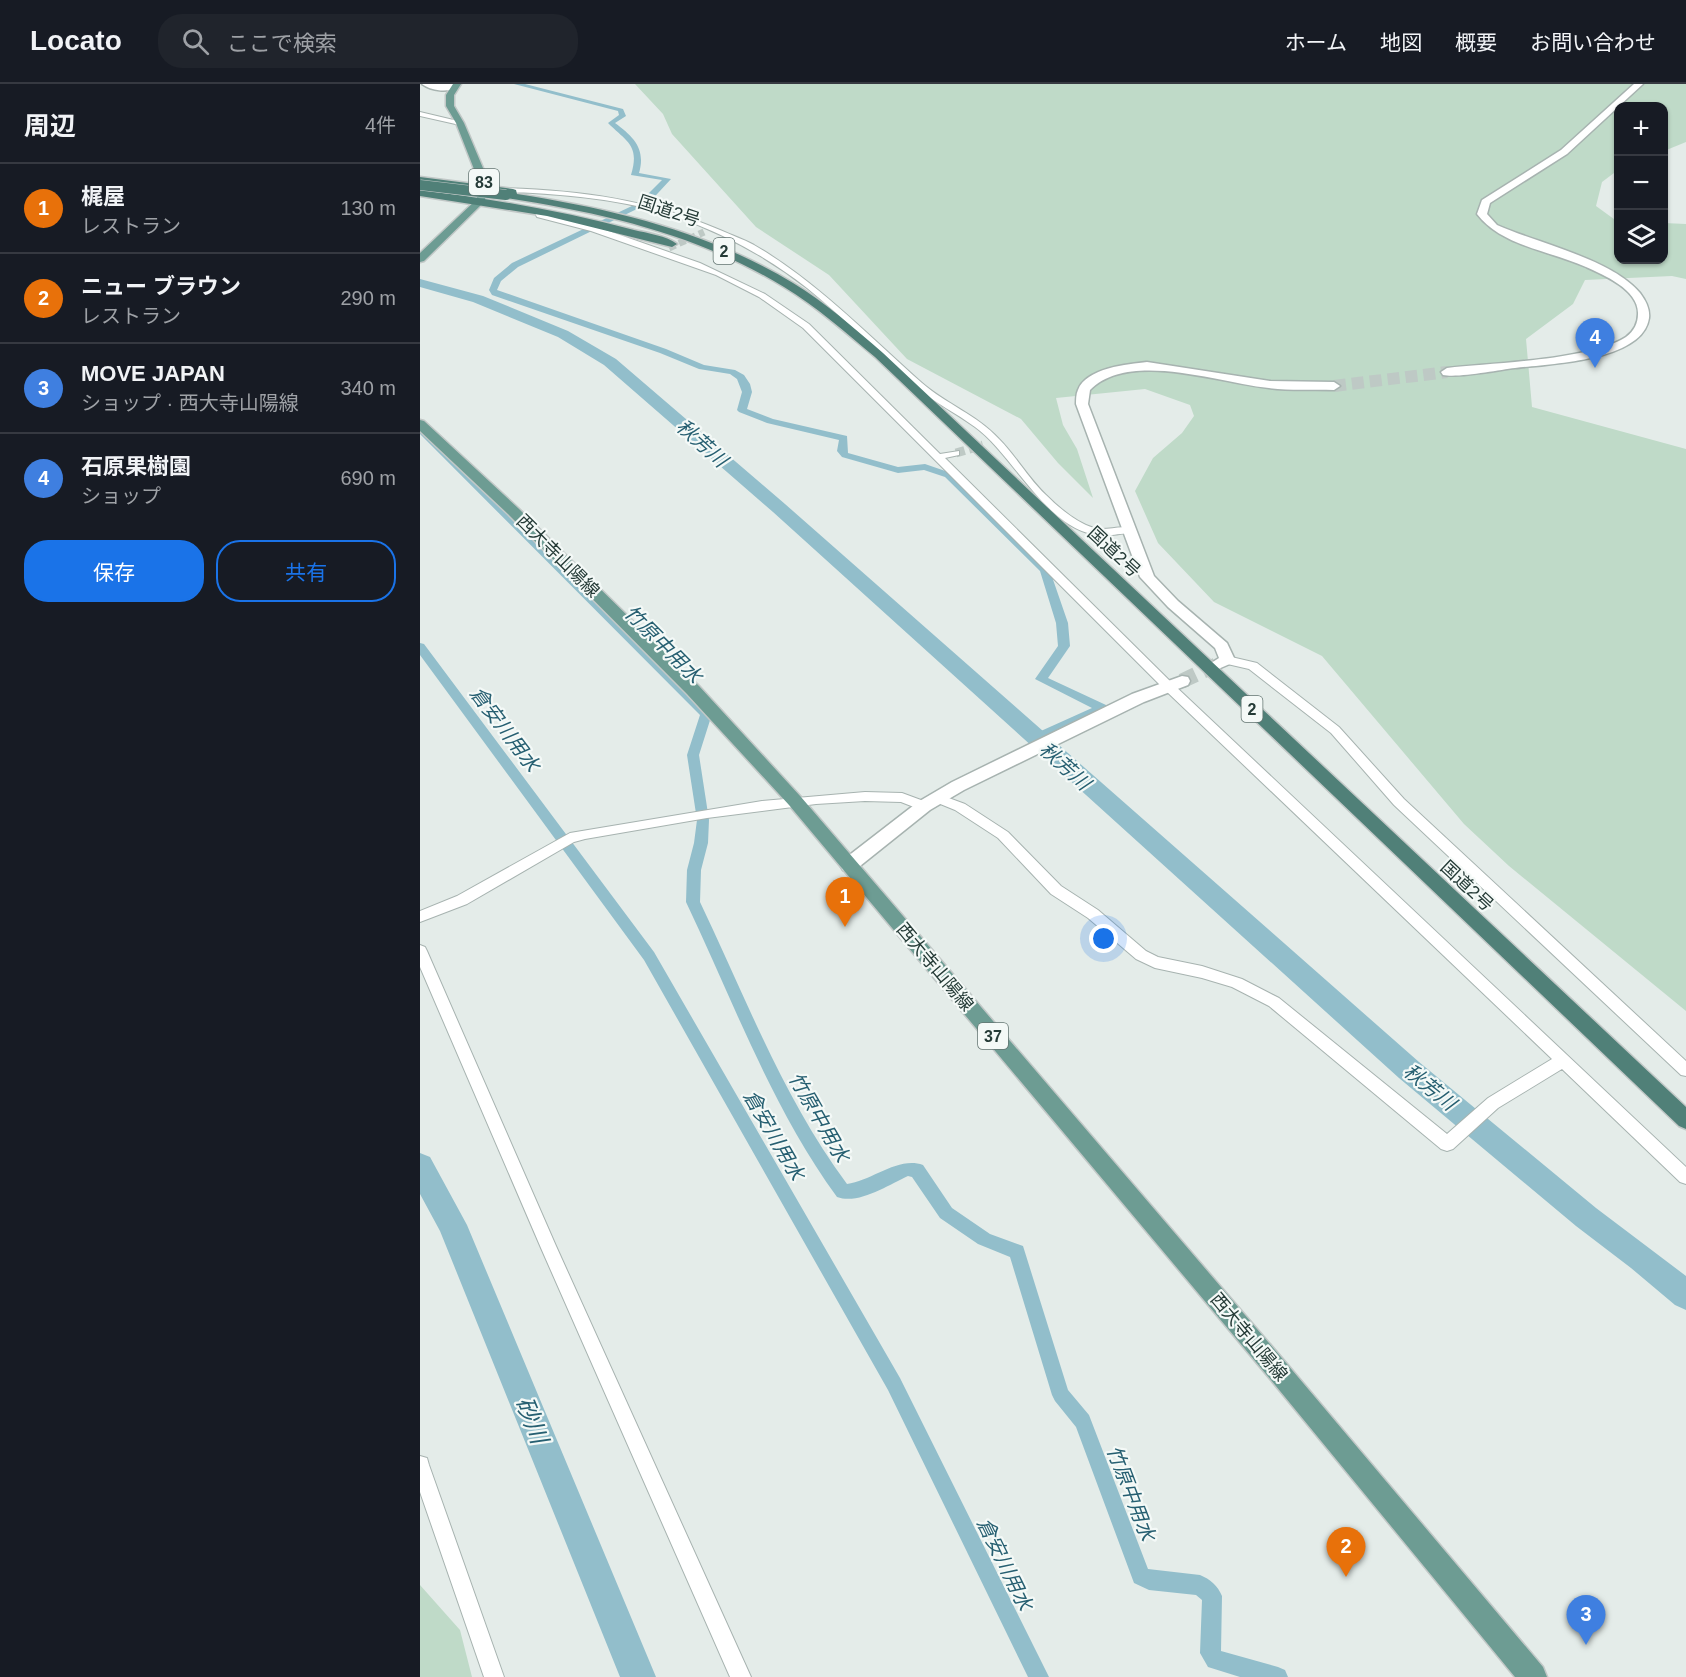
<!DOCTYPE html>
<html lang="ja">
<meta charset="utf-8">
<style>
:root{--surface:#171b24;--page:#20242c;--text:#f1f3f6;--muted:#9ea1a6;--line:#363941;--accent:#1a73e8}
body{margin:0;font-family:Arial,"Noto Sans JP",sans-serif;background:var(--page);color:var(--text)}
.controls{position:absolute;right:18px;top:18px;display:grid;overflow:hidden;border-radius:12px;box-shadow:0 2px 4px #0004}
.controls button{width:54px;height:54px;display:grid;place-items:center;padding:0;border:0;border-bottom:2px solid var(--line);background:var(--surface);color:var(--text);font:30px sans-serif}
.you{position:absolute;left:684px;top:855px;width:21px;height:21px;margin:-15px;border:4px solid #fff;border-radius:50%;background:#1a73e8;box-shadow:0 0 0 9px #1a73e833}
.badge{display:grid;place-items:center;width:39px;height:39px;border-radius:50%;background:var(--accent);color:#fff;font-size:20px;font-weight:700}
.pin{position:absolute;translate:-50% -50px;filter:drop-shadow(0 2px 3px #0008)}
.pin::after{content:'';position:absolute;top:32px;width:21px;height:18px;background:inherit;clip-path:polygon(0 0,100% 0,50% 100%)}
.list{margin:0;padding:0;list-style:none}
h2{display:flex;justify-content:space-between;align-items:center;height:78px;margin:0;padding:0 24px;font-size:26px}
h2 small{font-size:20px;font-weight:400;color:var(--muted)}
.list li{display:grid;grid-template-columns:39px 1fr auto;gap:18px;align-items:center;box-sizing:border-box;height:90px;padding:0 24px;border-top:2px solid var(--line)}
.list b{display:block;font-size:22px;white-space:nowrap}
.list p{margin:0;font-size:20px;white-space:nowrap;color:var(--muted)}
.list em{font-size:20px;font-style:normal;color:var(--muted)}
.actions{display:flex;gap:12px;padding:18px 24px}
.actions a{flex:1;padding:14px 0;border:2px solid var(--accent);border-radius:24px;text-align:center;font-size:21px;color:var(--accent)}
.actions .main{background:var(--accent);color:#fff}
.icon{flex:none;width:33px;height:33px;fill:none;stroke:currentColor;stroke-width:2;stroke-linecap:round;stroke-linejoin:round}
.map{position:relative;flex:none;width:1266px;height:1593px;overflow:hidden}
header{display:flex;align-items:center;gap:36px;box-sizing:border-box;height:84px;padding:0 30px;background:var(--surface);border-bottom:2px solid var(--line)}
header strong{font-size:28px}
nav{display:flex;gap:33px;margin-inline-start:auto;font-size:21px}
.search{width:420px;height:54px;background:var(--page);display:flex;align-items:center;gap:15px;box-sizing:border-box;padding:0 21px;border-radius:24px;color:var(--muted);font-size:22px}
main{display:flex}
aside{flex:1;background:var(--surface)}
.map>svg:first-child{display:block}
.green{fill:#bfdac8}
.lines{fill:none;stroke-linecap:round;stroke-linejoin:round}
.canal{fill:#92becb;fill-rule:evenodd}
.river{fill:#92becb;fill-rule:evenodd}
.minor-tunnel-far1{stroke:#bec9c5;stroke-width:7;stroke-dasharray:7 4;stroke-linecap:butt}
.minor-tunnel{stroke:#bec9c5;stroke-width:9;stroke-dasharray:9 4.5;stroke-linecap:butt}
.tertiary-tunnel-far1{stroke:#bec9c5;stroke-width:12;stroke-dasharray:12 6;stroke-linecap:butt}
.tertiary-tunnel{stroke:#bec9c5;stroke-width:15;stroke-dasharray:15 8;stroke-linecap:butt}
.minor-casing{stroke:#a7b3b0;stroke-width:2}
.tertiary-casing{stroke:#a7b3b0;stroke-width:3}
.primary-casing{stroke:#c2c8c7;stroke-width:3}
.trunk-casing{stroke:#c2c8c7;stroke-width:3}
.minor{fill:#fff;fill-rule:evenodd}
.tertiary{fill:#fff;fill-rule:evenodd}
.primary{fill:#6d9c93;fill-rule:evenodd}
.trunk{fill:#508078;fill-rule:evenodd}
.trunk-bridge-casing{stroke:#c2c8c7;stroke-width:11;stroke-linecap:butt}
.trunk-bridge{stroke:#508078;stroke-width:10}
.labels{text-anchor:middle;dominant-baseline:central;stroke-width:4.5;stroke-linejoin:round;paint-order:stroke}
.shield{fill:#f4f9f7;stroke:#637471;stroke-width:1.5}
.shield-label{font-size:16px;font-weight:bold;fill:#253b37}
.street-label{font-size:18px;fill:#253b37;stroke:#f4f9f7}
.water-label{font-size:20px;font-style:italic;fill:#265f71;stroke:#f4f9f7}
.near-water-label{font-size:24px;font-style:italic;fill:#265f71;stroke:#f4f9f7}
</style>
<header>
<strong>Locato</strong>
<div class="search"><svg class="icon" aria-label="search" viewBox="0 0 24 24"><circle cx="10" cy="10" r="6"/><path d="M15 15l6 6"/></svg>ここで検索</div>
<nav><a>ホーム</a><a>地図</a><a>概要</a><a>お問い合わせ</a></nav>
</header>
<main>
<aside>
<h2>周辺<small>4件</small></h2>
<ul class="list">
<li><span class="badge" style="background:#e8710a">1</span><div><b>梶屋</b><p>レストラン</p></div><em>130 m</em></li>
<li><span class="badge" style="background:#e8710a">2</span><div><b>ニュー ブラウン</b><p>レストラン</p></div><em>290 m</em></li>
<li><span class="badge" style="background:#3f7fe0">3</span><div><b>MOVE JAPAN</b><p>ショップ · 西大寺山陽線</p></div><em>340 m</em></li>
<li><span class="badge" style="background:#3f7fe0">4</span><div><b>石原果樹園</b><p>ショップ</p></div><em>690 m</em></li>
</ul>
<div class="actions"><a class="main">保存</a><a>共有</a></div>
</aside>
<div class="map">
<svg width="1266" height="1593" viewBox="0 0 1266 1593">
<rect width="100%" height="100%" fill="#e4ece9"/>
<!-- green -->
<path class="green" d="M 215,0 L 1266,0 L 1266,58 L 1244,67 L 1244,22 L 1198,22 L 1198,86 L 1182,98 L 1176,122 L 1198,138 L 1198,176 L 1244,176 L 1244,139 L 1266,140 L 1266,195 L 1252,192 L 1165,196 L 1153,220 L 1106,255 L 1112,323 L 1266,365 L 1266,927 L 1089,782 L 1044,740 L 902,572 L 794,518 L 738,459 L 715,407 L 733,374 L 762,349 L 774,332 L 770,321 L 725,305 L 636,314 L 643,341 L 657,365 L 673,414 L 638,379 L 601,335 L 487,275 L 409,191 L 336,143 L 252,50 L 243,30 Z
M 0,1501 L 40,1546 L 52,1593 L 0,1593 Z"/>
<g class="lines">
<!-- canal -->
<path class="canal" d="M 94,0 L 105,0 L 203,25 L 206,32 L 195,39 C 214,53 226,65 219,89 L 251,95 L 226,122 L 220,122 L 220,118 L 242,96 L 211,91 C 220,61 207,58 188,39 L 199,31 L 198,27 Z
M 214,121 L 221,123 L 98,183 L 81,197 L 77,206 L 246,265 L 284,281 L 315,286 L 324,291 L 330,300 L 332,308 L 327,325 L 353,335 L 427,352 L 428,369 L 478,383 L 505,380 L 531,389 L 629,484 L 648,539 L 650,562 L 628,594 L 686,621 L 688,624 L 686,627 L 620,657 L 612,657 L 610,654 L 612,651 L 672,624 L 615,595 L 638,562 L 636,539 L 620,487 L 525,393 L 504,386 L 478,389 L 422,373 L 417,367 L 419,356 L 347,339 L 319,328 L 317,326 L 322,308 L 317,295 L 310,290 L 279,285 L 240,269 L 72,211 L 69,206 L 74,194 L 92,179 Z
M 0,342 L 3,343 L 292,630 L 279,671 L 289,736 L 288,759 L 281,786 L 280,818 C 326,914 363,1014 427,1100 C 452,1097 478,1072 503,1081 L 532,1124 L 570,1150 L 603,1162 L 648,1306 L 669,1331 L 728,1485 L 780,1491 C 790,1495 798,1502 802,1512 L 801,1567 L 858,1583 L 865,1586 L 868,1593 L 820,1593 L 788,1583 L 780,1569 L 782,1516 L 776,1511 L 729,1506 L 714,1499 L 656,1343 L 635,1317 L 632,1311 L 590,1173 L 558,1160 L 520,1134 L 492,1093 L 488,1092 C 468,1101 439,1121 417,1113 C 351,1022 314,919 266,818 L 267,786 L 274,759 L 277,736 L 267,671 L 280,631 L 0,350 Z
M 0,559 L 4,560 L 234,868 L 480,1294 L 629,1593 L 608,1593 L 468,1306 L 224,876 L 0,571 Z"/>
<!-- river -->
<path class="river" d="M 0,195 L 63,212 L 148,247 L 196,275 L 365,420 L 999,978 L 1176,1124 L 1266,1192 L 1266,1226 L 1255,1221 L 1211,1184 L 1156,1142 L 979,994 L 353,428 L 184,281 L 138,253 L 53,218 L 0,203 Z
M 0,1069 L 10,1073 L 47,1141 L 236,1593 L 200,1593 L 20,1147 L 0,1110 Z"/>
<!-- minor-tunnel-far1 -->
<path class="minor-tunnel-far1" d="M 249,164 L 284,148"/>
<!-- minor-tunnel -->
<path class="minor-tunnel" d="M 536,369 L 563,361"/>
<!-- tertiary-tunnel-far1 -->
<path class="tertiary-tunnel-far1" d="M 914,302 L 1027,288"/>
<!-- tertiary-tunnel -->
<path class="tertiary-tunnel" d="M 762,597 L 796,581"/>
<defs>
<path id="minor" d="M 0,28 L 42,38 L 43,39 L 40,41 L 0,32 Z
M 79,104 C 157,106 229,115 300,146 C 311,151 323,155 334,161 C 396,197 448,251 502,299 C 526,320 557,331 579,355 C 596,372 608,394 626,411 C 638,423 657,439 674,444 C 686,448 704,439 713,446 C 708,450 699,450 692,451 C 632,459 596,372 555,343 C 536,329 515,319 498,304 C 460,272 426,235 387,204 C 336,164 271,132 207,120 C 177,114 144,111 113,109 C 101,108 88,109 76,108 L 75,106 Z
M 119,127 L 177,143 L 280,179 L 345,210 L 389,240 L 520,370 L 539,367 L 539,371 L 525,374 L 753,600 L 1266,1083 L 1266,1100 L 1260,1098 L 1142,985 L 1078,1024 L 1033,1065 L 1027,1067 L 1021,1065 L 849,922 L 812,903 L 782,894 L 735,884 L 716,875 L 668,834 L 631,810 L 578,754 L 535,726 L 513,717 L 512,714 L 518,710 L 545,720 L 588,748 L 641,802 L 678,826 L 726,867 L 738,873 L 782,882 L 822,895 L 859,914 L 1027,1050 L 1068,1014 L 1132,975 L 745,606 L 383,244 L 339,213 L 296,191 L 171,147 L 117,133 L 115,129 Z
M 807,572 L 837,579 L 919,643 L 984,715 L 1266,977 L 1266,992 L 1261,991 L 974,721 L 911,649 L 829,585 L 803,579 L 803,573 Z
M 445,708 L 482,709 L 509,719 L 510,722 L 504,727 L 481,718 L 445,717 L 396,720 L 287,734 L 165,755 L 154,758 L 47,820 L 0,838 L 0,827 L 37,812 L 150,749 L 342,717 Z
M 0,861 L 5,863 L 7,867 L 136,1162 L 331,1593 L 310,1593 L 121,1164 L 0,883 Z
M 0,1372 L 7,1374 L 9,1381 L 84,1593 L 64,1593 L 0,1408 Z"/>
<path id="tertiary" d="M 2,0 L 34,0 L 38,3 C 27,9 12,7 2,0 Z
M 1214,0 L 1223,0 L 1147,70 L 1070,119 L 1067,130 L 1077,141 C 1117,159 1192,175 1220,209 C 1226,217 1230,225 1229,234 C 1223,277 1129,280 1095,284 C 1078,286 1039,294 1023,291 L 1021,288 L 1027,284 C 1072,279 1170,276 1206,253 C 1214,247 1218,239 1218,230 C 1219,206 1184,191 1166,183 C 1131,167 1081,162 1057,130 L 1062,116 L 1141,66 Z
M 727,278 L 850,297 L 914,298 L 920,302 L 914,306 C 893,305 870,307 849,304 C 799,299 709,266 670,306 L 668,320 L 734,492 L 758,517 L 807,559 L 815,576 L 812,579 L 796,586 L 788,581 L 799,574 L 795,564 L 748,523 L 720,493 L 656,320 C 656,316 656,310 658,306 C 666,284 708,280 727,278 Z
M 762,592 L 768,593 L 770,597 L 768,601 L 724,618 L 544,706 L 510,726 L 435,786 L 429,788 L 423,786 L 420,781 L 423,776 L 498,718 L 532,698 L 712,610 Z"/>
<path id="primary" d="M 33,0 L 41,0 L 34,11 L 34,22 L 44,39 L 71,103 L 63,119 L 4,177 L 0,178 L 0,169 L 56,116 L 61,103 L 36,39 L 26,22 L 26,11 Z
M 0,336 L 4,337 L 98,424 L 279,602 L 381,713 L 867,1280 L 1123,1583 L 1127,1593 L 1095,1593 L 851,1296 L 369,721 L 267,610 L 88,430 L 0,347 Z"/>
<path id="trunk" d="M 0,93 L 93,105 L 96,106 L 97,110 C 193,125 289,148 373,199 C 405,218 434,244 463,269 L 1266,1023 L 1266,1045 L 1259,1042 L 455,273 C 426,249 397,223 364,203 C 279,151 184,129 86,114 L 83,113 L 82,110 L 0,99 Z
M 0,106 C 72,115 143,127 214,146 C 227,149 247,152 257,160 L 252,163 L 127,132 L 0,112 Z"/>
</defs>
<!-- minor casing -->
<use href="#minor" class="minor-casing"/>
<!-- tertiary casing -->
<use href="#tertiary" class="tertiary-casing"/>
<!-- primary casing -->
<use href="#primary" class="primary-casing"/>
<!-- trunk casing -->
<use href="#trunk" class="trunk-casing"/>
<!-- minor -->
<use href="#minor" class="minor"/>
<!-- tertiary -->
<use href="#tertiary" class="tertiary"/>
<!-- primary -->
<use href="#primary" class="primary"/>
<!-- trunk -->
<use href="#trunk" class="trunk"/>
<defs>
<path id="trunk-bridge" d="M 0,101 L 86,111"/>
</defs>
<!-- trunk-bridge casing -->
<use href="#trunk-bridge" class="trunk-bridge-casing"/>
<!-- trunk-bridge -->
<use href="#trunk-bridge" class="trunk-bridge"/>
</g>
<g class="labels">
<!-- shield labels -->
<g class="shield">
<rect x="49" y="85" width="30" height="26" rx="4.5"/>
<rect x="293.5" y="154" width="21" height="26" rx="4.5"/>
<rect x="821.5" y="612" width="21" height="26" rx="4.5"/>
<rect x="558" y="939" width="30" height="26" rx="4.5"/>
</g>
<g class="shield-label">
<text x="64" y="98">83</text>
<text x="304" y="167">2</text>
<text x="832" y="625">2</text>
<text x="573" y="952">37</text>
</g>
<!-- street labels -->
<g class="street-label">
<text transform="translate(249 127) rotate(18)">国道2号</text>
<text transform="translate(694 468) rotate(43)">国道2号</text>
<text transform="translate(138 472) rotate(45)">西大寺山陽線</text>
<text transform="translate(1047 802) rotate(43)">国道2号</text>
<text transform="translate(515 883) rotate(50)">西大寺山陽線</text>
<text transform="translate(829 1253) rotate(50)">西大寺山陽線</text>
</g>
<!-- water labels -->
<g class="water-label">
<text transform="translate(282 359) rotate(42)">秋芳川</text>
<text transform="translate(243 560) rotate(45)">竹原中用水</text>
<text transform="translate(85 645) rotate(53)">倉安川用水</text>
<text transform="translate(645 682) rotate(42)">秋芳川</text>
<text transform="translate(1010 1003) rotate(39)">秋芳川</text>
<text transform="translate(399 1033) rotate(60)">竹原中用水</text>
<text transform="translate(354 1051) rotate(60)">倉安川用水</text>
<text transform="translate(711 1409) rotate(69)">竹原中用水</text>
<text transform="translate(585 1480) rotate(64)">倉安川用水</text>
</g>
<!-- near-water labels -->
<g class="near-water-label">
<text transform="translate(112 1336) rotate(68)">砂川</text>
</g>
</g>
</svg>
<div class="controls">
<button>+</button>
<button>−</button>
<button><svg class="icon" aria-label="layers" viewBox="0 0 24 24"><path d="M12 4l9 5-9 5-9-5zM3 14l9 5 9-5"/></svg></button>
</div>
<div class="you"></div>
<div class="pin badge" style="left:425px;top:843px;background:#e8710a">1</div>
<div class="pin badge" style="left:926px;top:1493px;background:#e8710a">2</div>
<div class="pin badge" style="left:1166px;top:1561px;background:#3f7fe0">3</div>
<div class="pin badge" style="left:1175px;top:284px;background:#3f7fe0">4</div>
</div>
</main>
